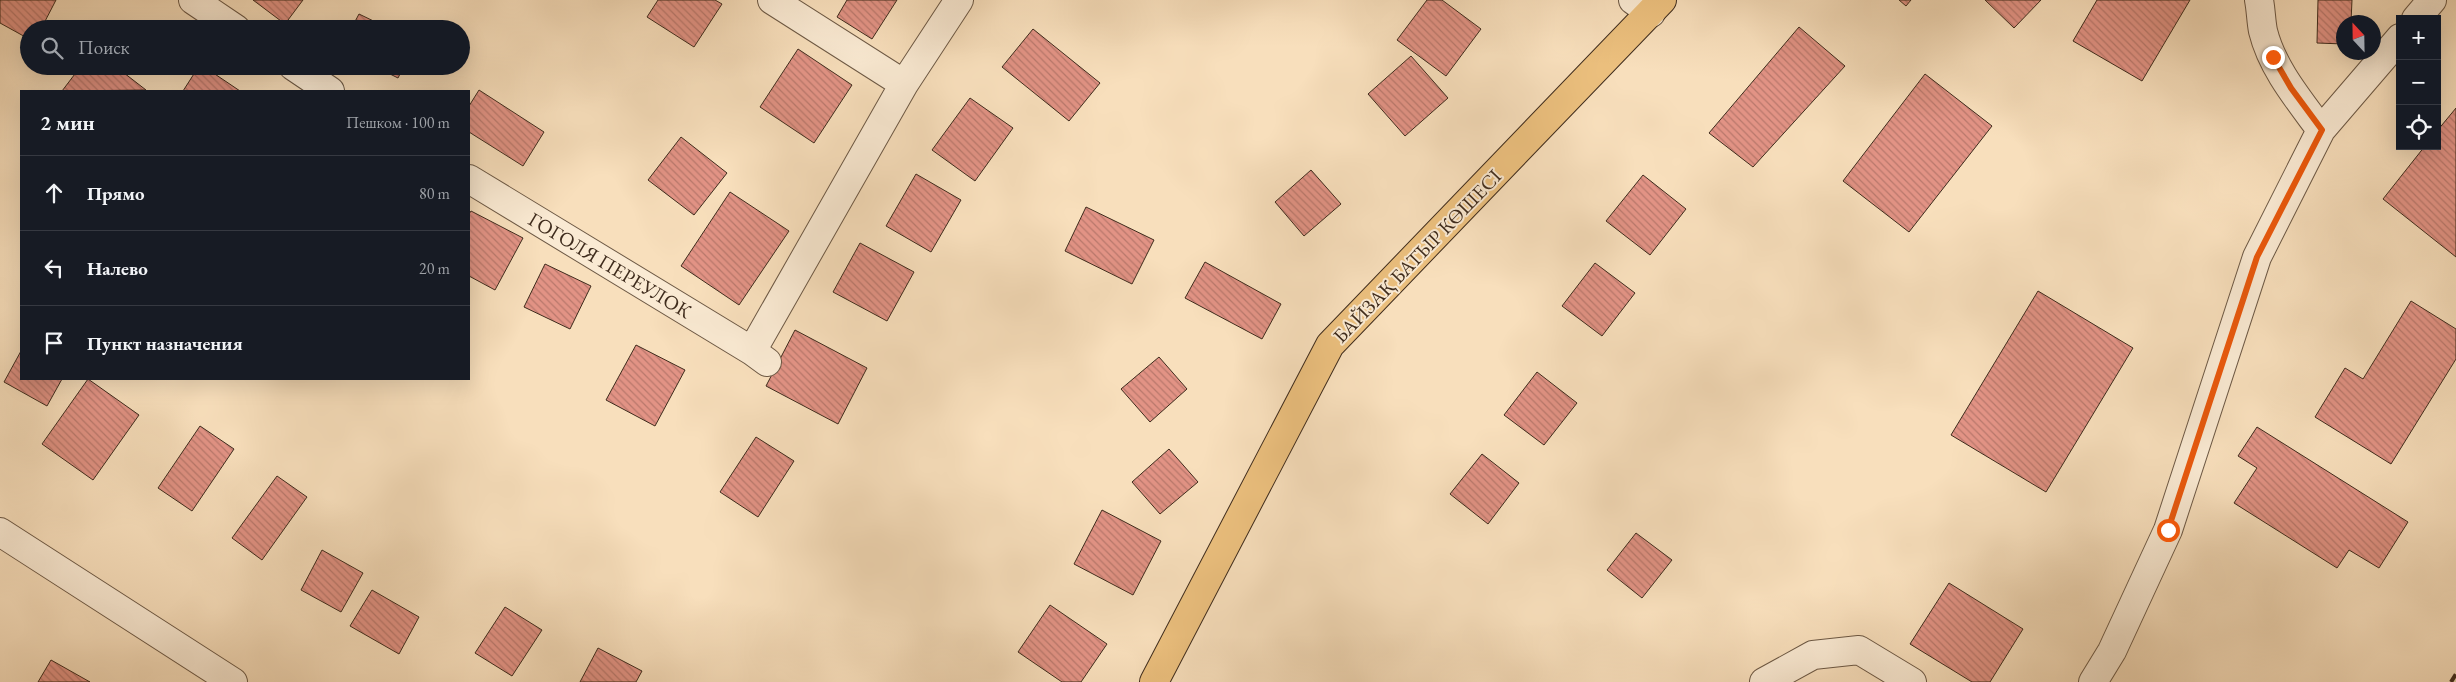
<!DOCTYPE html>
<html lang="ru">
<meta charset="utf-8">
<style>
:root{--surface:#171b24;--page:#20242c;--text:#f1f3f6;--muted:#9ea1a6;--line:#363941}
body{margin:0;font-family:"EB Garamond",serif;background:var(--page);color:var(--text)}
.controls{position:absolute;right:15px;top:15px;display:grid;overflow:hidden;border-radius:0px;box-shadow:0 5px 20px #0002}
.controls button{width:45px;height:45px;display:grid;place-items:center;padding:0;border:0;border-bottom:1px solid var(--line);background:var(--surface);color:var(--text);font:25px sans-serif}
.compass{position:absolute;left:2336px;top:15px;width:45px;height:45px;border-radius:50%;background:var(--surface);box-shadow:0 5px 20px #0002;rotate:338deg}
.stop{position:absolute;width:15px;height:15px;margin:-11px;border:4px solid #ea580c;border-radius:50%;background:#fff}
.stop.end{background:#ea580c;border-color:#fff;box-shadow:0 1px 5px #0008}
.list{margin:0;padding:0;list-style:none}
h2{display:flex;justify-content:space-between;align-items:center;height:65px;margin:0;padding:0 20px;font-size:21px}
h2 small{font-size:16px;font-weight:400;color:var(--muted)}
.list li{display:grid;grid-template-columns:32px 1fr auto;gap:15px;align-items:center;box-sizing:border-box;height:75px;padding:0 20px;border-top:1px solid var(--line)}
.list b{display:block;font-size:19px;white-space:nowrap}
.list em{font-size:16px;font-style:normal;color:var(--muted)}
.icon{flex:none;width:28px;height:28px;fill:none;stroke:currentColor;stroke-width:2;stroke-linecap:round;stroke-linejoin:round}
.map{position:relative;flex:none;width:2456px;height:682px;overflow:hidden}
.search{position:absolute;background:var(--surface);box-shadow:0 5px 20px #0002;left:20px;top:20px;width:450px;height:55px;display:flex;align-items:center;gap:12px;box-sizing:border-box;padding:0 18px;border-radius:28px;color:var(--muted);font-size:19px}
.panel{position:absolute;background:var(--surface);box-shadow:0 5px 20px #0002;left:20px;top:90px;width:450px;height:290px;border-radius:0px}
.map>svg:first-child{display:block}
.building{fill:url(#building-back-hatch);stroke:#3f2c1d}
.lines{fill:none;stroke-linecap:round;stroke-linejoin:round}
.minor-casing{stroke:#6d5945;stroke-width:30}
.major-casing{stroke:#3f2c1d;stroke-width:30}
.minor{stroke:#faead3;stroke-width:28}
.major{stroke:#ecc07e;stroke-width:28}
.rail{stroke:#3f2c1d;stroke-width:4;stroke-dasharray:9 9;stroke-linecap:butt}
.route{stroke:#ea580c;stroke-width:6}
.labels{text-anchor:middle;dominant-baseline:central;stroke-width:4;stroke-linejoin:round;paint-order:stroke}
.street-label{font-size:20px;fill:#3f2c1d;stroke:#faead3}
</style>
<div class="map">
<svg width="2456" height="682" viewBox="0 0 2456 682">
<defs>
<pattern id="building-back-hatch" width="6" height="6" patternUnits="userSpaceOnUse" patternTransform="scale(1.25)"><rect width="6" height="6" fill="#e29385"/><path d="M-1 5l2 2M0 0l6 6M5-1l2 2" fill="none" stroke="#b9786c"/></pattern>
</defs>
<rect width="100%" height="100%" fill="#f8dfbc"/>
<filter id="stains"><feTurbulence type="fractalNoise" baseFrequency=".004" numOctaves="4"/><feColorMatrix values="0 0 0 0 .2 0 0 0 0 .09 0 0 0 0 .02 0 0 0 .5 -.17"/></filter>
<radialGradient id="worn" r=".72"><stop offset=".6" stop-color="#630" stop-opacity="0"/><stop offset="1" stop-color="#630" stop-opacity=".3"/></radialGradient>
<!-- building -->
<path class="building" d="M 0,0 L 56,0 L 41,29 L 29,29 L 29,39 L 0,23 Z
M 253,0 L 303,0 L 285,24 Z
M 658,0 L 715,0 L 722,4 L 694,47 L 647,17 Z
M 847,0 L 897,0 L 872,39 L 837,17 Z
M 1427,0 L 1442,0 L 1481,29 L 1446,76 L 1397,40 Z
M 1899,0 L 1911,0 L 1906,6 Z
M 1985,0 L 2041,0 L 2014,28 Z
M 2097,0 L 2190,0 L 2142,81 L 2073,41 Z
M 2318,0 L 2352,0 L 2351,22 L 2344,22 L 2344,44 L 2317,43 Z
M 359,14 L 390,29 L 351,29 Z
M 1799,27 L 1845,66 L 1753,167 L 1709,133 Z
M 1033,29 L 1100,83 L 1069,121 L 1002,67 Z
M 798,49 L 852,85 L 814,143 L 760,107 Z
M 1411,56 L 1448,98 L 1405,136 L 1368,94 Z
M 81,66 L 115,66 L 146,90 L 62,91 Z
M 199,66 L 203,66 L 240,91 L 183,91 Z
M 374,66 L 404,66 L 398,78 Z
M 1925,74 L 1992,126 L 1909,232 L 1843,181 Z
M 479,90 L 544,132 L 523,166 L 469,132 L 469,106 Z
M 970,98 L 1013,128 L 975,181 L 932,150 Z
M 2456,108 L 2456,257 L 2383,199 L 2425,146 L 2437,146 L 2437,131 Z
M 681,137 L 727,173 L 694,215 L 648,180 Z
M 1311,170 L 1341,204 L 1304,236 L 1275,202 Z
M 916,174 L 961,200 L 931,252 L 886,226 Z
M 1643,175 L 1686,209 L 1650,255 L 1606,221 Z
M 730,192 L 789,231 L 739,305 L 681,266 Z
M 1086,207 L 1154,240 L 1132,284 L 1065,251 Z
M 471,211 L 523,238 L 495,290 L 469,276 L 469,214 Z
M 860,243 L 914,272 L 887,321 L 833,292 Z
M 1205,262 L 1281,304 L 1262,339 L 1185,298 Z
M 1595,263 L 1635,293 L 1602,336 L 1562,306 Z
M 545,264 L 591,286 L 570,329 L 524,307 Z
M 2038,291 L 2133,348 L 2046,492 L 1951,435 Z
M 2411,301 L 2456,329 L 2456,359 L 2391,464 L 2315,417 L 2345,368 L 2363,379 Z
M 795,330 L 867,368 L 838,424 L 766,386 Z
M 636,345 L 685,370 L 655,426 L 606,400 Z
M 21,351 L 21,379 L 62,379 L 47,406 L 4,382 Z
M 1159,357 L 1187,389 L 1150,422 L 1121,389 Z
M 1537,372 L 1577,403 L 1544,445 L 1504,415 Z
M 88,379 L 139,415 L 93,480 L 42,444 Z
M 200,426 L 234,449 L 192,511 L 158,488 Z
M 2257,427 L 2408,522 L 2379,568 L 2349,550 L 2337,568 L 2234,503 L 2257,468 L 2238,456 Z
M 756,437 L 794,461 L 758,517 L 720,492 Z
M 1169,449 L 1198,482 L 1160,514 L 1132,482 Z
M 1482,454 L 1519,483 L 1488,524 L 1450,494 Z
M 277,476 L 307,497 L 262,560 L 232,538 Z
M 1102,510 L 1161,541 L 1133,595 L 1074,564 Z
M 1636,533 L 1672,560 L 1642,598 L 1607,570 Z
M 322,550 L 363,573 L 341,612 L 301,590 Z
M 1949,583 L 2023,629 L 1990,682 L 1972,682 L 1910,644 Z
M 372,590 L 419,617 L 399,654 L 350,626 Z
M 1050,605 L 1107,644 L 1081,682 L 1062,682 L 1018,652 Z
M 505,607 L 542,630 L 512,676 L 475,653 Z
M 598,648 L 642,671 L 636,682 L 580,682 Z
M 51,660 L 90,682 L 38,682 Z"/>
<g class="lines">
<defs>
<path id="minor" d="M 193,0 L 236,29
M 772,0 L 904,84
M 1633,0 L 1651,13
M 2259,0 C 2261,10 2261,21 2263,31 C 2272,68 2299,100 2321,130
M 2416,19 L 2432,0
M 293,66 L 330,91
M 469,179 L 752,351
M 767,362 L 752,351 L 904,84 L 959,0
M 0,532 L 233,682
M 1764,682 L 1813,655 L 1859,650 L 1912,682
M 2093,682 L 2112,651 L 2168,530 L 2257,257 L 2321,130 L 2400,38"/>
<path id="major" d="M 1154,682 L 1330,345 L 1662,0"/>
</defs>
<!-- minor casing -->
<use href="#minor" class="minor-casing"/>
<!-- major casing -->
<use href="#major" class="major-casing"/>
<!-- minor -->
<use href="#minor" class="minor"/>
<!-- major -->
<use href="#major" class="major"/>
<!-- rail -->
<path class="rail" d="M 2451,682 L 2456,674"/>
</g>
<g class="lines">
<!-- route -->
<path class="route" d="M 2168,530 L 2257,257 L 2322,130 L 2291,88 L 2273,57"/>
</g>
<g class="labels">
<!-- street labels -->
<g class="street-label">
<text transform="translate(1417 256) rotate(-46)">БАЙЗАҚ БАТЫР КӨШЕСІ</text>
<text transform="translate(610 265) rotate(31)">ГОГОЛЯ ПЕРЕУЛОК</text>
</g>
</g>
<rect width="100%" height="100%" filter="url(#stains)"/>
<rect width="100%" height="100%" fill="url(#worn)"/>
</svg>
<div class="controls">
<button>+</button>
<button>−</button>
<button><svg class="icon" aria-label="locate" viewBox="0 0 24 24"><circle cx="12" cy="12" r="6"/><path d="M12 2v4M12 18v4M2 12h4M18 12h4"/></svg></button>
</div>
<svg class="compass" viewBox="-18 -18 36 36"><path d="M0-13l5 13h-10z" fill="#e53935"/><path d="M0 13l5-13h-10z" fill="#9ea1a6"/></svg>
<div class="stop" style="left:2168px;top:530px"></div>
<div class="stop end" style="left:2273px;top:57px"></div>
<div class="search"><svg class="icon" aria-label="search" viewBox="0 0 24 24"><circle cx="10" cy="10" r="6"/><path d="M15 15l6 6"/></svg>Поиск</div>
<section class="panel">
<h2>2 мин<small>Пешком · 100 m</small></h2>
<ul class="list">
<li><svg class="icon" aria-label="ahead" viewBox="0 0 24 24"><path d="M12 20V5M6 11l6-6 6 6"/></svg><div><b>Прямо</b></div><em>80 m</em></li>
<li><svg class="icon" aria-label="left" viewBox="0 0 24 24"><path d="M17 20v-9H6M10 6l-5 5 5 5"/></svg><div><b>Налево</b></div><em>20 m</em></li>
<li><svg class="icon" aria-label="arrive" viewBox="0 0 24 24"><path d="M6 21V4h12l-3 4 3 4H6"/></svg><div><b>Пункт назначения</b></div></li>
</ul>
</section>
</div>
